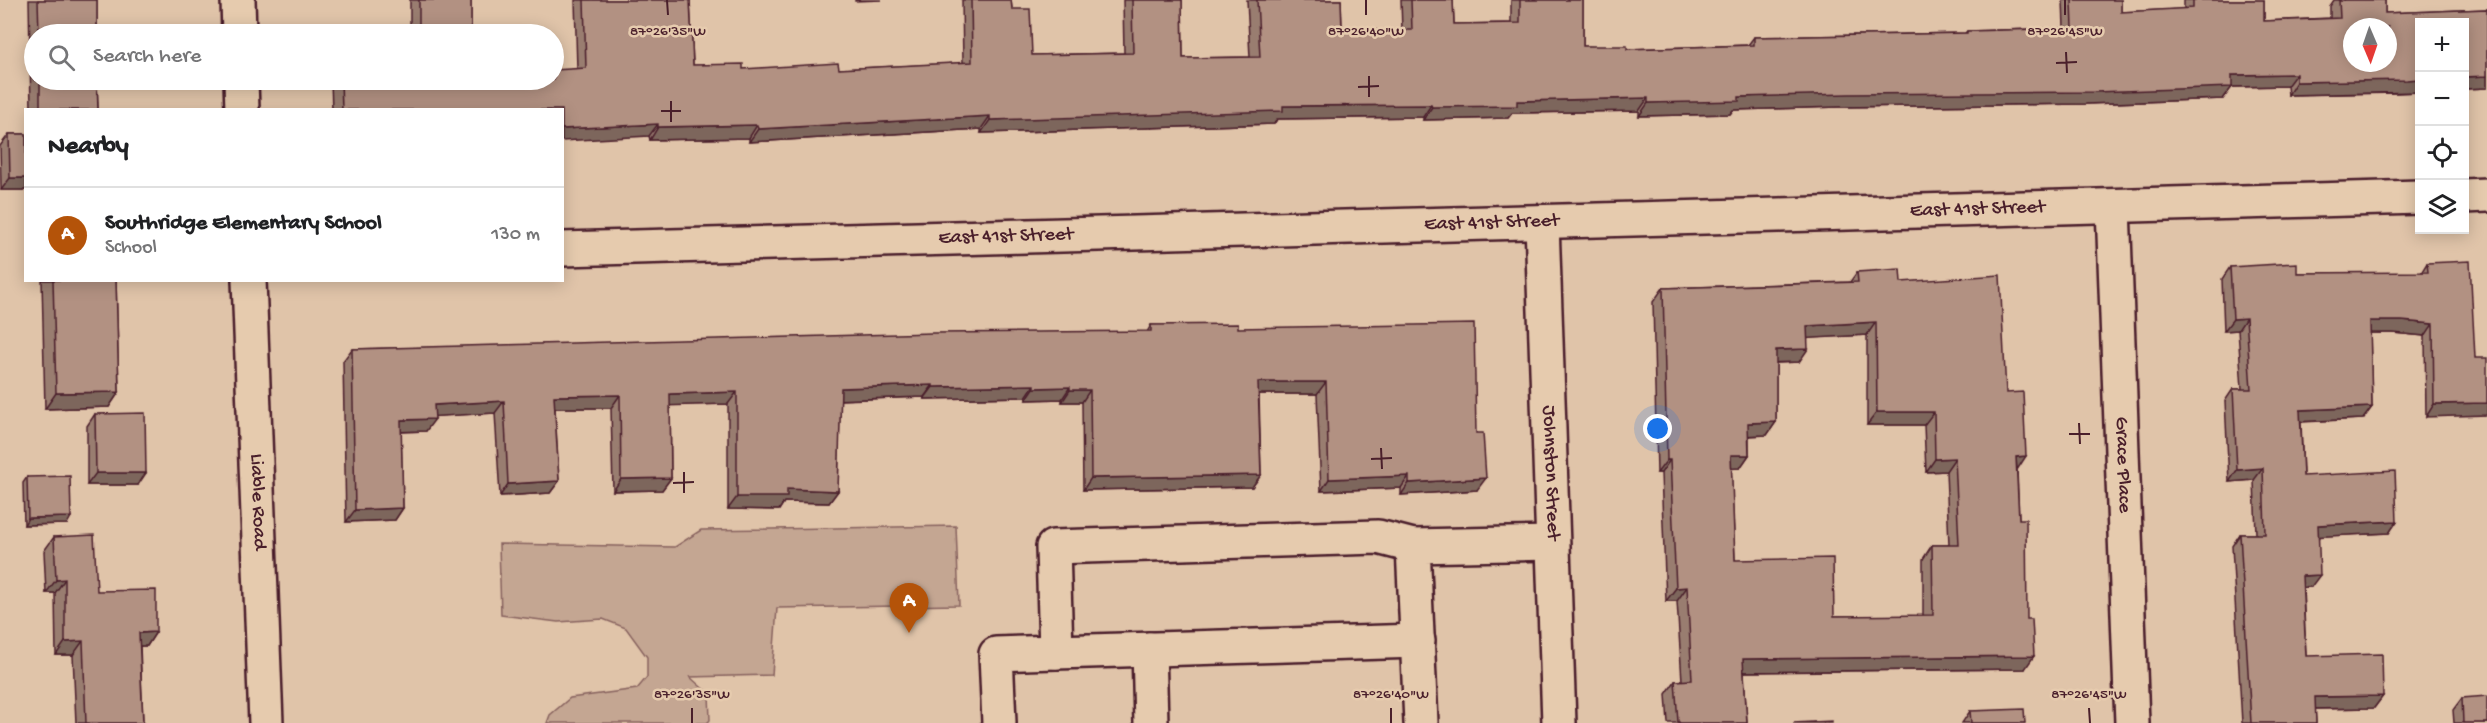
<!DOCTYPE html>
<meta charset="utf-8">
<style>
:root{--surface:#fff;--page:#f6f6f6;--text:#202124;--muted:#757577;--line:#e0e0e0;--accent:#b45309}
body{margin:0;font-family:"Gochi Hand",sans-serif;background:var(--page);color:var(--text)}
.controls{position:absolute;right:18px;top:18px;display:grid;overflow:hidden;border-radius:0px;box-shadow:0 3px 15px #0003}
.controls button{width:54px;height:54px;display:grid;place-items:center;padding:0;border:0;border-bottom:2px solid var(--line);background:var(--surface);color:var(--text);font:30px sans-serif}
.compass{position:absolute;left:2343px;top:18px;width:54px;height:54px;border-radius:50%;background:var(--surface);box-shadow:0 3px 15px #0003;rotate:178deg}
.you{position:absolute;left:1658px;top:429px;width:21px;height:21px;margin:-15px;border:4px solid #fff;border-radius:50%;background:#1a73e8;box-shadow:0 0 0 9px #1a73e833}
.badge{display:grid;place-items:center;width:39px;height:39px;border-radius:50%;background:var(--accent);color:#fff;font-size:20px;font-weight:700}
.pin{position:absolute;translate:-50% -50px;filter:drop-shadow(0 2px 3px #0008)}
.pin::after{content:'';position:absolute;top:32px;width:21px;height:18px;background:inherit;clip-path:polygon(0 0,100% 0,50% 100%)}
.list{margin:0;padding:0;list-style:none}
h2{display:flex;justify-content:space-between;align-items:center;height:78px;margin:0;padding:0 24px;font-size:26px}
h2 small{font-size:20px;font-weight:400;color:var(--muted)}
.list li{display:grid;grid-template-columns:39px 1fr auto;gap:18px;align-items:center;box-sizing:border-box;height:96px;padding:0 24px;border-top:2px solid var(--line)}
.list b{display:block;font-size:22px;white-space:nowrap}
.list p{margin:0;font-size:20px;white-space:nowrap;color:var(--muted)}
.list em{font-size:20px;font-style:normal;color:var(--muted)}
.icon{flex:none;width:33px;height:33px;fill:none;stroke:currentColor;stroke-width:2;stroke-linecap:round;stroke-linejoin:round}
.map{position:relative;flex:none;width:2487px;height:723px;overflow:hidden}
.search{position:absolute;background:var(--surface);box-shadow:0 3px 15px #0003;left:24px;top:24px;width:540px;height:66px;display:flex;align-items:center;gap:15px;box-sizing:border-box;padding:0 21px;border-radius:33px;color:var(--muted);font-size:22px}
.panel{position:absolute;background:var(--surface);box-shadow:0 3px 15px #0003;left:24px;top:108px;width:540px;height:174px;border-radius:0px}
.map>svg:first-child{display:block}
.green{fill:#c4a692;stroke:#87625e;stroke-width:1.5}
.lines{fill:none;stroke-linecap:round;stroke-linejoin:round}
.minor-casing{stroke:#4a1f2b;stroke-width:38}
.minor{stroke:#e6cbae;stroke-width:33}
.wall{fill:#997d70;stroke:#4a1f2b;stroke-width:1.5;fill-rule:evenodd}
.shaded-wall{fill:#7d665b;stroke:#4a1f2b;stroke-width:1.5}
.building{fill:#b29182;stroke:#4a1f2b;stroke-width:1.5;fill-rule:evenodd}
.ticks{fill:none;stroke:#4a1f2b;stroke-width:2}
.labels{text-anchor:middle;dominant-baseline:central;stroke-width:5;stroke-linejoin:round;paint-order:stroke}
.street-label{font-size:20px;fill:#4a1f2b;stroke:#e6cbae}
.ticks-label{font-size:15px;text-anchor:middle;fill:#4a1f2b;stroke:#e6cbae;stroke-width:5;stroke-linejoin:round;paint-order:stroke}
</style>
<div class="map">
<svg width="2487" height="723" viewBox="0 0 2487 723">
<rect width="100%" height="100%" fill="#e0c4a9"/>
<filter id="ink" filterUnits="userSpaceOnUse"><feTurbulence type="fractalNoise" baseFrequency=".0167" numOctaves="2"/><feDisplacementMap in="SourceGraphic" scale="12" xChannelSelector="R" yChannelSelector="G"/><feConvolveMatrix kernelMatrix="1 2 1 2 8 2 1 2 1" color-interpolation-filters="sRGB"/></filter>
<g filter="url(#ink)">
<!-- green -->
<path class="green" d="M 956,526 L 959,605 L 777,608 L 772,675 L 690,677 L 709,694 L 710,720 L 707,723 L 547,723 L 550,715 L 570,698 L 637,689 L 647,677 L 647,657 L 626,628 L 603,619 L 558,622 L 501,615 L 499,544 L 675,547 L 701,530 Z"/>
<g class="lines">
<defs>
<g id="minor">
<path d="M 238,0 L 239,34"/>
<path d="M 241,80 L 242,110"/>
<path d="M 2464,196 L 2487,195"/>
<path id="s1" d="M 2113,207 L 2132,723"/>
<path id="s2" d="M 1542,223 L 1559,723"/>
<path id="s3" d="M 562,249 L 2420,197"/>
<path id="s4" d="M 249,280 L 266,723"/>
<path d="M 1413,546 L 1378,537 L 1053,547 L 1056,652 L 1418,641"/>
<path d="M 1149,649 L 1151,723"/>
<path d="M 999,723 L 996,654 L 1056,652"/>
<path d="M 1421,723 L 1413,546 L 1552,543"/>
</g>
</defs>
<!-- minor casing -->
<use href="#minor" class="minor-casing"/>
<!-- minor -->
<use href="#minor" class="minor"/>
</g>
<!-- wall -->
<path class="wall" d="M 29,0 L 97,0 L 97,34 L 34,34 L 34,80 L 97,80 L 98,110 L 31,110 Z
M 410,0 L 471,0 L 471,34 L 410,34 Z
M 575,0 L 690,0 L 693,65 L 743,69 L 839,69 L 963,63 L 962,0 L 1011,0 L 1012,9 L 1032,55 L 1124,53 L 1123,0 L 1182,0 L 1183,58 L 1250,57 L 1247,0 L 1341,0 L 1342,30 L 1402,30 L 1401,0 L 1453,0 L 1454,24 L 1511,23 L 1511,0 L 1583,0 L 1583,46 L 1627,49 L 1748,45 L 1754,37 L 1965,33 L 1967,31 L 2064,28 L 2063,0 L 2121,0 L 2121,12 L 2184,9 L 2184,0 L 2264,0 L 2264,21 L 2330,18 L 2330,6 L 2334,0 L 2385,0 L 2385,13 L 2487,9 L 2487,88 L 2464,89 L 2420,22 L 2420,92 L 2398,93 L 2288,95 L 2287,86 L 2232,87 L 2223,99 L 2086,104 L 1839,107 L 1733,110 L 1730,114 L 1639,116 L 1639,111 L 1512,113 L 1508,118 L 1423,120 L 1423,117 L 1277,119 L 1274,124 L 981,133 L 981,129 L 749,142 L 749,138 L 650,140 L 649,136 L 562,110 L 332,110 L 331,80 L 554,80 L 577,69 Z
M 9,134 L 26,134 L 26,190 L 1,190 L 0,146 Z
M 2427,263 L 2475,358 L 2426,417 L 2425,336 L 2393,333 L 2370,333 L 2372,407 L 2363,419 L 2301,422 L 2303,476 L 2397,521 L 2389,533 L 2319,536 L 2311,587 L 2303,587 L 2306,656 L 2383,696 L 2374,708 L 2315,709 L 2316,723 L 2242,723 L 2232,546 L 2240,534 L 2256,534 L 2254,480 L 2229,482 L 2225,401 L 2233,389 L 2242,389 L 2238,330 L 2224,331 L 2222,279 L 2230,267 L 2297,273 L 2421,273 Z
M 1857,272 L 1901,282 L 2006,393 L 2017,470 L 2025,669 L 1744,672 L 1747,723 L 1668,723 L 1666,694 L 1675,681 L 1682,681 L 1677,601 L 1666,601 L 1661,473 L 1657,473 L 1653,302 L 1663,288 L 1850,282 ZM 1867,335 L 1867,425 L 1924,425 L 1926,472 L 1946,471 L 1949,545 L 1932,545 L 1923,559 L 1923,616 L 1834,616 L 1735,560 L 1731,468 L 1740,468 L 1749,455 L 1749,436 L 1767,435 L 1776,422 L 1776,363 L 1799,362 L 1808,338 Z
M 42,280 L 116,280 L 119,392 L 109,407 L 45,409 Z
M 1151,325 L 1238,328 L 1476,433 L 1477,490 L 1401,495 L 1401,488 L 1321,491 L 1317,394 L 1259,394 L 1261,475 L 1252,487 L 1083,490 L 1082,402 L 1062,402 L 1062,399 L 1026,400 L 1026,397 L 924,399 L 924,397 L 840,400 L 838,491 L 829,503 L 784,502 L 779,510 L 728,509 L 728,404 L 670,405 L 671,478 L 662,490 L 613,491 L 611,408 L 555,408 L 559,481 L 550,493 L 500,496 L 495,413 L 435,416 L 426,431 L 401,432 L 403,508 L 395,520 L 346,522 L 343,361 L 352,349 L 1147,332 Z
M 95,414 L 138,485 L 87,485 L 87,426 Z
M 27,477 L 67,524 L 24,525 L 23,483 Z
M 54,537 L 97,591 L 156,632 L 147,646 L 140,646 L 143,723 L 76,723 L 73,655 L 56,655 L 55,593 L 46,593 L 44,551 Z
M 2462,698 L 2487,723 L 2454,723 L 2453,710 Z
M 1970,711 L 2025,723 L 1962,723 Z"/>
<!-- shaded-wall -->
<path class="shaded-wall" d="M 855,0 L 882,0 L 855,1 Z
M 2296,74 L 2287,86 L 2232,87 L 2223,99 L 2086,104 L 1839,107 L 1733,110 L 1730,114 L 1639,116 L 1648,103 L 1739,97 L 2232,75 Z
M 2487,76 L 2487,88 L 2464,89 L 2464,77 Z
M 2420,79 L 2420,92 L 2288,95 L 2296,82 Z
M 1648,98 L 1639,111 L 1512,113 L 1508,118 L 1423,120 L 1432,107 L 1517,101 Z
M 1431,105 L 1423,117 L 1277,119 L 1274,124 L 981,133 L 990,120 L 1283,106 Z
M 990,116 L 981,129 L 749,142 L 758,129 Z
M 658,124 L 649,136 L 562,141 L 562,129 Z
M 757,125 L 749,138 L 650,140 L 658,127 Z
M 10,178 L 26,178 L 26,190 L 1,190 Z
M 2246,318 L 2238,330 L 2224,331 L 2233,319 Z
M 2370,321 L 2402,321 L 2433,324 L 2425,336 L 2393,333 L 2361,333 Z
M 1876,322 L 1867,335 L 1798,339 L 1807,326 Z
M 1808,349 L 1799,362 L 1767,363 L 1776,350 Z
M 1258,382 L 1326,382 L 1317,394 L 1250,394 Z
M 933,385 L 924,397 L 832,400 L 841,388 Z
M 1034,385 L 1026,397 L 924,399 L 933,387 Z
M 1070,387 L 1062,399 L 1026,400 L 1034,388 Z
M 1070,390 L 1090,390 L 1082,402 L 1062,402 Z
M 119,392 L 109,407 L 45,409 L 56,393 Z
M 737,392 L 728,404 L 661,406 L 670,394 Z
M 620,395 L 611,408 L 545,408 L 554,396 Z
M 504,401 L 495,413 L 426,417 L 434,405 Z
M 2487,403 L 2487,415 L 2426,417 L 2434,404 Z
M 2372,407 L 2363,419 L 2292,422 L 2300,410 Z
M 1877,412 L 1934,412 L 1924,425 L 1867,425 Z
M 435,419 L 426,431 L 393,432 L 401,420 Z
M 1776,422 L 1767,435 L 1739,436 L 1748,423 Z
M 1731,455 L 1749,455 L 1740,468 L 1722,469 Z
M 2026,456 L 2017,470 L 2016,457 Z
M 1955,458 L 1946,471 L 1926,472 L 1935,459 Z
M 1667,460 L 1670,460 L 1661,473 L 1657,473 Z
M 2263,468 L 2254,480 L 2229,482 L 2237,470 Z
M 96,473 L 146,473 L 138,485 L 87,485 Z
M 1261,475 L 1252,487 L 1083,490 L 1091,478 Z
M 1409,476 L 1401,488 L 1321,491 L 1329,479 Z
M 671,478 L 662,490 L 613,491 L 621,479 Z
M 1486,478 L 1477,490 L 1401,495 L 1409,483 Z
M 559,481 L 550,493 L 500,496 L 508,484 Z
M 787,489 L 838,491 L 829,503 L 784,502 L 779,510 L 728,509 L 737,497 Z
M 403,508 L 395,520 L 346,522 L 355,510 Z
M 71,517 L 67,524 L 24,525 L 28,518 Z
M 2397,521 L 2389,533 L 2310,537 L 2318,525 Z
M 2320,575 L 2311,587 L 2294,588 L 2302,576 Z
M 65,579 L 55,593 L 46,593 L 56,580 Z
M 1687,587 L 1677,601 L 1666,601 L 1676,588 Z
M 156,632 L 147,646 L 130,646 L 139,633 Z
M 83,641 L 73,655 L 56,655 L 65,642 Z
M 2034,656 L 2025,669 L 1734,672 L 1743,659 Z
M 2383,696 L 2374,708 L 2306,709 L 2315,697 Z"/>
<!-- building -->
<path class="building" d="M 38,0 L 97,0 L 97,34 L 39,34 Z
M 419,0 L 471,0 L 471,34 L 419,34 Z
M 584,0 L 690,0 L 693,65 L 743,64 L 743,69 L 838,63 L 839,69 L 972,62 L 971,0 L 1011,0 L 1012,9 L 1030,9 L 1032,55 L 1133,53 L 1132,0 L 1182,0 L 1183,58 L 1260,57 L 1257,0 L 1341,0 L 1342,30 L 1412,30 L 1411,0 L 1453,0 L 1454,24 L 1520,23 L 1520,0 L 1583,0 L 1583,46 L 1627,46 L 1627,49 L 1754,45 L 1754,37 L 1967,33 L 1967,31 L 2073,28 L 2072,0 L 2121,0 L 2121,12 L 2193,8 L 2193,0 L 2264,0 L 2264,21 L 2340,18 L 2339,0 L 2385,0 L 2385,13 L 2487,9 L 2487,76 L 2464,77 L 2464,22 L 2420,22 L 2420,79 L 2407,80 L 2296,82 L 2296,74 L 2232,75 L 2232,87 L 2095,92 L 1848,94 L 1739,97 L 1739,101 L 1648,103 L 1648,98 L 1517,101 L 1517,106 L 1432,107 L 1431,105 L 1283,106 L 1283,111 L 990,120 L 990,116 L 758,129 L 757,125 L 658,127 L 658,124 L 562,129 L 562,110 L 342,110 L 341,80 L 554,80 L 554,70 L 586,68 ZM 2352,27 L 2388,27 L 2388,63 L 2352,63 Z
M 40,80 L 97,80 L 98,110 L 40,110 Z
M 9,134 L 26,134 L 26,178 L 10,178 Z
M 2470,261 L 2475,358 L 2487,358 L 2487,403 L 2434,404 L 2433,324 L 2402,321 L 2370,321 L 2372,407 L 2300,410 L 2303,476 L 2395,471 L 2397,521 L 2318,525 L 2320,575 L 2302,576 L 2306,656 L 2382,654 L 2383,696 L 2315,697 L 2316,723 L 2251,723 L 2240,534 L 2265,534 L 2263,468 L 2237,470 L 2233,389 L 2251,389 L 2246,318 L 2233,319 L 2230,267 L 2297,263 L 2297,273 L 2428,272 L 2427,263 Z
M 1900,269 L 1901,282 L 2000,275 L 2006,393 L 2023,392 L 2026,456 L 2016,457 L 2019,519 L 2026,519 L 2027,619 L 2032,619 L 2034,656 L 1743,659 L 1747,723 L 1680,723 L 1679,722 L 1678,722 L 1675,681 L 1692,680 L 1687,587 L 1676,588 L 1670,460 L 1667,460 L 1663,288 L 1858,282 L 1857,272 ZM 1876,322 L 1877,412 L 1934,412 L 1935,459 L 1955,458 L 1959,545 L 1932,545 L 1933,615 L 1834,616 L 1833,558 L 1735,560 L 1731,455 L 1749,455 L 1748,423 L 1776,422 L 1776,350 L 1808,349 L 1807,326 Z
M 53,280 L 116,280 L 119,392 L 56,393 Z
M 1238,324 L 1238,328 L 1474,324 L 1476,433 L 1483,433 L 1486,478 L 1409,483 L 1409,476 L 1329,479 L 1326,382 L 1258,382 L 1261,475 L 1091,478 L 1090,390 L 1070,390 L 1070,387 L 1034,388 L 1034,385 L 933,387 L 933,385 L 841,388 L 838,491 L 787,489 L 787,497 L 737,497 L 737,392 L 670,394 L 671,478 L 621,479 L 620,395 L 554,396 L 559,481 L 508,484 L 504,401 L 434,405 L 435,419 L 401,420 L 403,508 L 355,510 L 352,349 L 932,333 L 1151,331 L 1151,325 Z
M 145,413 L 146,473 L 96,473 L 95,414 Z
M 70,476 L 71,517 L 28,518 L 27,477 Z
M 94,535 L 97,591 L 156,590 L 156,632 L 139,633 L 143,723 L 86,723 L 83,641 L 65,642 L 65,579 L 56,580 L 54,537 Z
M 2487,696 L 2487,723 L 2463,723 L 2462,698 Z
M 2024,709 L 2025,723 L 1971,723 L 1970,711 Z
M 1832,721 L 1832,723 L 1793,723 Z"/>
</g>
<!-- ticks -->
<path class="ticks" d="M 667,0 L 668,15M 1366,0 L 1366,15M 2065,0 L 2065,15M 2066,52 L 2067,73M 2056,63 L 2077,62M 1369,76 L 1369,97M 1358,87 L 1379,86M 671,101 L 671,122M 661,111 L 681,111M 2079,423 L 2080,444M 2069,434 L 2090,434M 1381,448 L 1382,469M 1371,459 L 1392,458M 684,472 L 684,493M 673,483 L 694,482M 692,708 L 692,723M 1391,708 L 1391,723M 2089,708 L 2090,723"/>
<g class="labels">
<!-- street labels -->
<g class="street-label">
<text stroke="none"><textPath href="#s3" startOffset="1416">East 41st Street</textPath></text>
<text stroke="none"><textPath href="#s3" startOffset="930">East 41st Street</textPath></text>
<text stroke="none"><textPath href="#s3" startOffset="444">East 41st Street</textPath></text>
<text stroke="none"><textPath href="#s1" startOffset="258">Grace Place</textPath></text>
<text stroke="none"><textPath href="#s2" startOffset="250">Johnston Street</textPath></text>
<text stroke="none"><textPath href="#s4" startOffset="222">Liable Road</textPath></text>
</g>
</g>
<g class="ticks-label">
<text x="668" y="35">87°26'35"W</text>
<text x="1366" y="35">87°26'40"W</text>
<text x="2065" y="35">87°26'45"W</text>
<text x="692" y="698">87°26'35"W</text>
<text x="1391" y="698">87°26'40"W</text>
<text x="2089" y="698">87°26'45"W</text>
</g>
</svg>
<div class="controls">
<button>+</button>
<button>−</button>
<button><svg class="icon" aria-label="locate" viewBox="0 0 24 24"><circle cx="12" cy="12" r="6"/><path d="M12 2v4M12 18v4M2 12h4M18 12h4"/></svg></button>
<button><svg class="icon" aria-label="layers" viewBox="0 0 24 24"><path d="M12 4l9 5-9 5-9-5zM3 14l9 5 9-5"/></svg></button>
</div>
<svg class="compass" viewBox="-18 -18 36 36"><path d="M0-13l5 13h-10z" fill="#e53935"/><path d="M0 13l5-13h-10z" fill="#757577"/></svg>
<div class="you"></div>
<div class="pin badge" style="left:909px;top:633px">A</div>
<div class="search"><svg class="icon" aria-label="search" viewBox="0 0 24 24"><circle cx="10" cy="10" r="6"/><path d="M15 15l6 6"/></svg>Search here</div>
<section class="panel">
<h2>Nearby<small></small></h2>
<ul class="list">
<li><span class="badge">A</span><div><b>Southridge Elementary School</b><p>School</p></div><em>130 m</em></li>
</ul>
</section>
</div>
